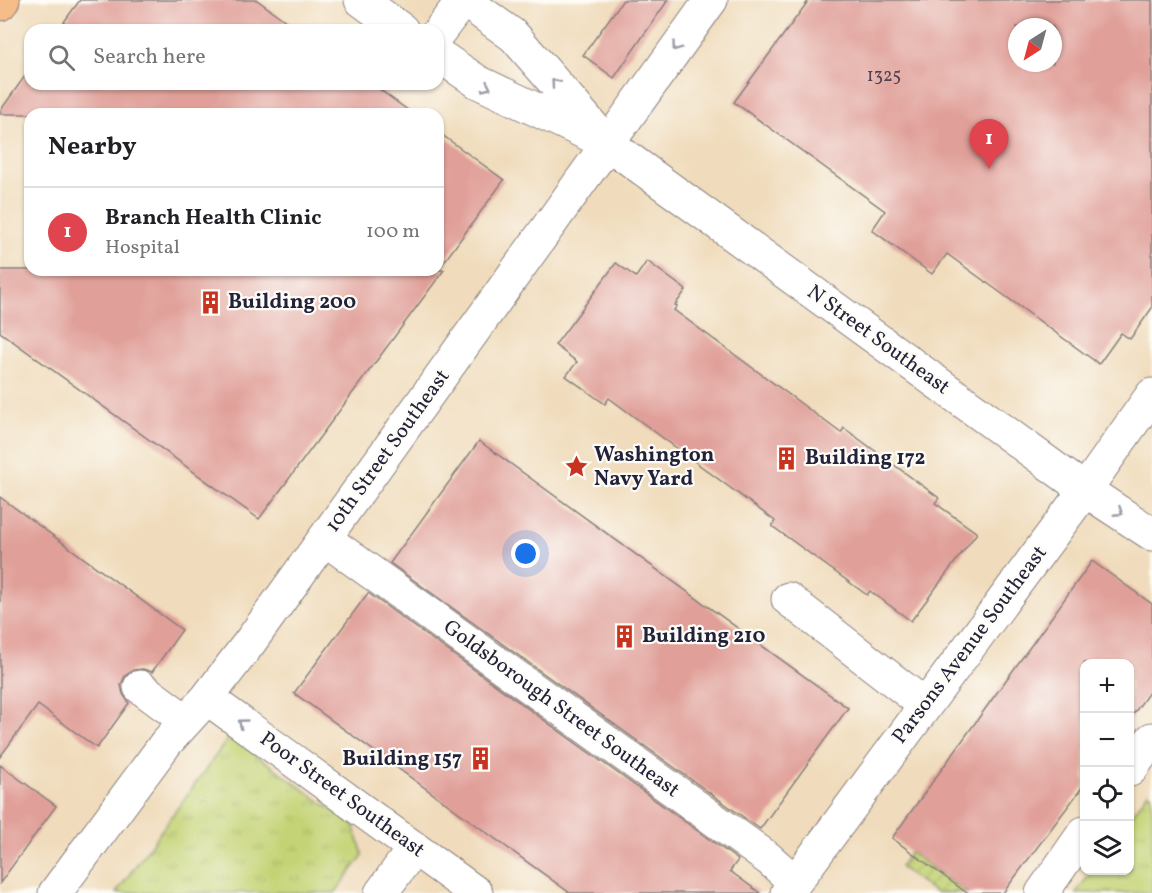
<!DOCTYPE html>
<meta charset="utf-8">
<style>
:root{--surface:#fff;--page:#f6f6f6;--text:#202124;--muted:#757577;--line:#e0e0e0;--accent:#c8321e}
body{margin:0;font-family:Vollkorn,serif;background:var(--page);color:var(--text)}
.controls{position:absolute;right:18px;bottom:18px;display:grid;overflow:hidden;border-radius:12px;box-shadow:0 2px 4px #0004}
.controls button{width:54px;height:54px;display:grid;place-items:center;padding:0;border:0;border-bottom:2px solid var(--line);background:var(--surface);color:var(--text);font:30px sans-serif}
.compass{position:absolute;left:1008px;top:18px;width:54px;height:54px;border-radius:50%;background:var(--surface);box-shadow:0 2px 4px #0004;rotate:216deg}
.you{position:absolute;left:526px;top:554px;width:21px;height:21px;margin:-15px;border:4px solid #fff;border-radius:50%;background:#1a73e8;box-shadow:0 0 0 9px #1a73e833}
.badge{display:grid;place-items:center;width:39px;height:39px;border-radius:50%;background:var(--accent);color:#fff;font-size:20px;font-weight:700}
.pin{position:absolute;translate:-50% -50px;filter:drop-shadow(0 2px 3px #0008)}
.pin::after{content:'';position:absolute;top:32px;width:21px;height:18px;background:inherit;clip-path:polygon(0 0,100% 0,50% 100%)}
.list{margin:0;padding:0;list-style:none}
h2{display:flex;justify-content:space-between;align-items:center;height:78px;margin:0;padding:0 24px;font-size:26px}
h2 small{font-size:20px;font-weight:400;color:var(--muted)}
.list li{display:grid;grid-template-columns:39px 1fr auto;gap:18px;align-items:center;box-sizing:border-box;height:90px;padding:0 24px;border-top:2px solid var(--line)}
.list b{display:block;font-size:22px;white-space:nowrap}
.list p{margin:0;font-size:20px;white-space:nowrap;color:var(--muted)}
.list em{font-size:20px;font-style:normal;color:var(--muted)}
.icon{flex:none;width:33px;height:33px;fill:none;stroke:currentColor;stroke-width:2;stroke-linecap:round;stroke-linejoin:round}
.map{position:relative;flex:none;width:1152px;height:893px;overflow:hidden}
.search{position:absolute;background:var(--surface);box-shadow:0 2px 4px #0004;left:24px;top:24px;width:420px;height:66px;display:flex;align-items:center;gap:15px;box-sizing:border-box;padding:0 21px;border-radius:18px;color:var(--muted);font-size:22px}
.panel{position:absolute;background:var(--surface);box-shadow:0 2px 4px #0004;left:24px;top:108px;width:420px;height:168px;border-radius:18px}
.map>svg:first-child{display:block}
.park{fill:url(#park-tufts);stroke:#737a58;stroke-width:1.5}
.garden{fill:url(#garden-furrows);stroke:#737a58;stroke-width:1.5}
.building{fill:#e09f98;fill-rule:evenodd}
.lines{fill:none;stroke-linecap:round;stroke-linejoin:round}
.minor-casing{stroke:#897f7c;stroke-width:35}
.major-casing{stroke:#897f7c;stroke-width:35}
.minor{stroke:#fff;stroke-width:33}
.major{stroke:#f7bd88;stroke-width:33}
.oneway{stroke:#9c9ca7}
.labels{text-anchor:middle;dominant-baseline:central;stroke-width:4.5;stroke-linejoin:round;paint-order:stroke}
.number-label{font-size:18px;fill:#524152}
.poi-label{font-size:21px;font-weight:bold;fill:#22223b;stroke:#fdfcf7;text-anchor:start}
.street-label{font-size:21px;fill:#22223b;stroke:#fdfcf7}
</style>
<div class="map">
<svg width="1152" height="893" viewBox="0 0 1152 893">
<defs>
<pattern id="park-tufts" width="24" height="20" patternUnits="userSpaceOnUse" patternTransform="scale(1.5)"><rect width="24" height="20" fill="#c4d375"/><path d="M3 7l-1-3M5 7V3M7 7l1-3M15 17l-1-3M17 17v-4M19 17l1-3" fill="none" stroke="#a8b566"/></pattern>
<pattern id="garden-furrows" width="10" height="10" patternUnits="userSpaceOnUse" patternTransform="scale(1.5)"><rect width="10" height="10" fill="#c4d375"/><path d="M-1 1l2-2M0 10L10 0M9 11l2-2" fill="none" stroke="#a8b566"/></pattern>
</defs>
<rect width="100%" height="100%" fill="#fdfcf7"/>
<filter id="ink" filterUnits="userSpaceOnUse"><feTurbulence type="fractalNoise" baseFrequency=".0167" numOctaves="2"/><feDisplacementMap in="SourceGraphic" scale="12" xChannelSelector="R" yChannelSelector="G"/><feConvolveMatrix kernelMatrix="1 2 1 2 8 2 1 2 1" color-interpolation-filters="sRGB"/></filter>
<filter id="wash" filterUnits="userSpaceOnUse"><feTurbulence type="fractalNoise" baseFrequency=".008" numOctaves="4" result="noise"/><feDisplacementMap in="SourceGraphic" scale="24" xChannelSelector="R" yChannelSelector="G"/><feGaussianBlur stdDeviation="1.35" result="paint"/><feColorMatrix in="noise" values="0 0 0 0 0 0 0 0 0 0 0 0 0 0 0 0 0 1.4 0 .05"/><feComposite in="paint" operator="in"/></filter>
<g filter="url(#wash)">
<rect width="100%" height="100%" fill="#f0dcbc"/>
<!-- park -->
<path class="park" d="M 230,736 L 354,826 L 363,855 L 335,893 L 116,893 Z
M 1148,792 L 1152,795 L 1152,893 L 1076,893 L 1092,871 L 1130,870 L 1130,818 Z"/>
<!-- garden -->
<path class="garden" d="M 910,852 L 967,893 L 936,893 L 900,867 Z"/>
<g id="blocks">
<!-- building -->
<path class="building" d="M 80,0 L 257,0 L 298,30 L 58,30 Z
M 623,0 L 668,0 L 614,78 L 583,55 Z
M 809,0 L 1152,0 L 1152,308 L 1130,339 L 1121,333 L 1099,364 L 947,254 L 932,274 L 872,230 L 885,211 L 734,102 ZM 1017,27 L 1053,27 L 1053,63 L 1017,63 Z
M 30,69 L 30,84 L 372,84 L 413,114 L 0,114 L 0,111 Z
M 438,132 L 504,180 L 438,270 L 444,270 L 259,519 L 0,332 L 0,270 L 438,270 Z
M 647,261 L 686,290 L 675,305 L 677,306 L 674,310 L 841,433 L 844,428 L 939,498 L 935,503 L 977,533 L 911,621 L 870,591 L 867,595 L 772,526 L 775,521 L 609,398 L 605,404 L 566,376 L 577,362 L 555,345 L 616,263 L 636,277 Z
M 479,441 L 848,708 L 760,829 L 390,563 Z
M 0,497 L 182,630 L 152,672 L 143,669 L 133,670 L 125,676 L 121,685 L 123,694 L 129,703 L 97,748 L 38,705 L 0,757 Z
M 1092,561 L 1152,604 L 1152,688 L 1130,719 L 1130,663 L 1084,663 L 1084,785 L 1003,893 L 967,893 L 892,838 Z
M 368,593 L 738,860 L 730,871 L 760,893 L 570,893 L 294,693 Z
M 0,765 L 56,806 L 0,883 Z"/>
</g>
</g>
<g filter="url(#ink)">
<use href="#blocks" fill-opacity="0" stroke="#897f7c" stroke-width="1.5"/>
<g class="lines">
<defs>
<path id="minor" d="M 361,0 L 402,30
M 464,0 L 514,36 L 600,135
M 438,33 L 463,0
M 438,55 L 478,82 L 607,143 L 1085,490 L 1152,534
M 325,539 L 769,859 L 795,882
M 788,599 L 925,705
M 140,687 L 186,721
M 207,698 L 476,893
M 1130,770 L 1152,739
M 55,893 L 166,743 L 207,698 L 250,642 L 711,0
M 381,893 L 414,848
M 787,893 L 1085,490 L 1152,395
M 1042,893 L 1084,833"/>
<path id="major" d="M 0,4 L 3,0"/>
</defs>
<!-- minor casing -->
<use href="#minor" class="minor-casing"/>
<!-- major casing -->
<use href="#major" class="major-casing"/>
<!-- minor -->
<use href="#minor" class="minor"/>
<!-- major -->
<use href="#major" class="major"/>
</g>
<!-- one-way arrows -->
<defs><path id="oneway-chevron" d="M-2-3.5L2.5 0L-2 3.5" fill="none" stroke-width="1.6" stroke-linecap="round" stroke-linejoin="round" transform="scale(1.5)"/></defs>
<g class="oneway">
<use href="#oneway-chevron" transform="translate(676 47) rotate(126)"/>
<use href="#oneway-chevron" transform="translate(555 83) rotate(-131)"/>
<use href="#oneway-chevron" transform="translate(487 87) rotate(25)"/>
<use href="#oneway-chevron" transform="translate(1119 512) rotate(33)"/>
<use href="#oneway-chevron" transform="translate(242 723) rotate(-144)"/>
</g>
</g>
<!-- icons -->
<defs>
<symbol id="building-bare" viewBox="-9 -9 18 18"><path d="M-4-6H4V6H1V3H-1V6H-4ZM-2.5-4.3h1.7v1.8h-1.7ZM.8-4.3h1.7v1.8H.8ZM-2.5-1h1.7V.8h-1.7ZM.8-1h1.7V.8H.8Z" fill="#c8321e" stroke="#fdfcf7" stroke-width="2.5" paint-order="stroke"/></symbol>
<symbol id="sight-bare" viewBox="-9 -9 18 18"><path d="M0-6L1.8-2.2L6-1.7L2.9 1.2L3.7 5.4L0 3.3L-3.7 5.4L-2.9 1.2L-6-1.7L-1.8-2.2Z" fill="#c8321e" stroke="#fdfcf7" stroke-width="2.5" paint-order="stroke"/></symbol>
</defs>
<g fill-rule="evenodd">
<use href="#building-bare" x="194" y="286" width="33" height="33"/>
<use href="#building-bare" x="770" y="442" width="33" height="33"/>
<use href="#sight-bare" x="560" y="450" width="33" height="33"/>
<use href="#building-bare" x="608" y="620" width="33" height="33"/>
<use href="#building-bare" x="464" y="742" width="33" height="33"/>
</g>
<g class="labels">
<!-- number labels -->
<g class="number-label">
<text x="884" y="76">1325</text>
</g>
<!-- poi labels -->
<g class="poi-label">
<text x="228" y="302">Building 200</text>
<text x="594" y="455">Washington<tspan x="594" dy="24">Navy Yard</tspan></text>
<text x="805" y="458">Building 172</text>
<text x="642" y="636">Building 210</text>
<text x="462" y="759" text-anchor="end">Building 157</text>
</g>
<!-- street labels -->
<g class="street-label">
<text transform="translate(878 340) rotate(36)">N Street Southeast</text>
<text transform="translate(388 451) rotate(-54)">10th Street Southeast</text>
<text transform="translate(970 645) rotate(-53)">Parsons Avenue Southeast</text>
<text transform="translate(561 709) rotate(36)">Goldsborough Street Southeast</text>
<text transform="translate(342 795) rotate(36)">Poor Street Southeast</text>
</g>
</g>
</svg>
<div class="controls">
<button>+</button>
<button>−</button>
<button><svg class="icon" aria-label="locate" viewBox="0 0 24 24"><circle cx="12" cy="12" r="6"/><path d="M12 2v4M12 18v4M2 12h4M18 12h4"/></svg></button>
<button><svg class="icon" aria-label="layers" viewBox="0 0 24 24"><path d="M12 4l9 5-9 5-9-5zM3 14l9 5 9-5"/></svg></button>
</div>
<svg class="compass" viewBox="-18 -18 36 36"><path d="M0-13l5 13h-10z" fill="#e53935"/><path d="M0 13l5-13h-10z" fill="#757577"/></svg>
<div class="you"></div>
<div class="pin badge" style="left:989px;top:169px;background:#e0444e">1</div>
<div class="search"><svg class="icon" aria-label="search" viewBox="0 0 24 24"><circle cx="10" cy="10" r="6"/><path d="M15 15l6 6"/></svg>Search here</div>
<section class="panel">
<h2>Nearby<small></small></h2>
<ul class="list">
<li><span class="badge" style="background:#e0444e">1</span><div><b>Branch Health Clinic</b><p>Hospital</p></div><em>100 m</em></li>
</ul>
</section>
</div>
